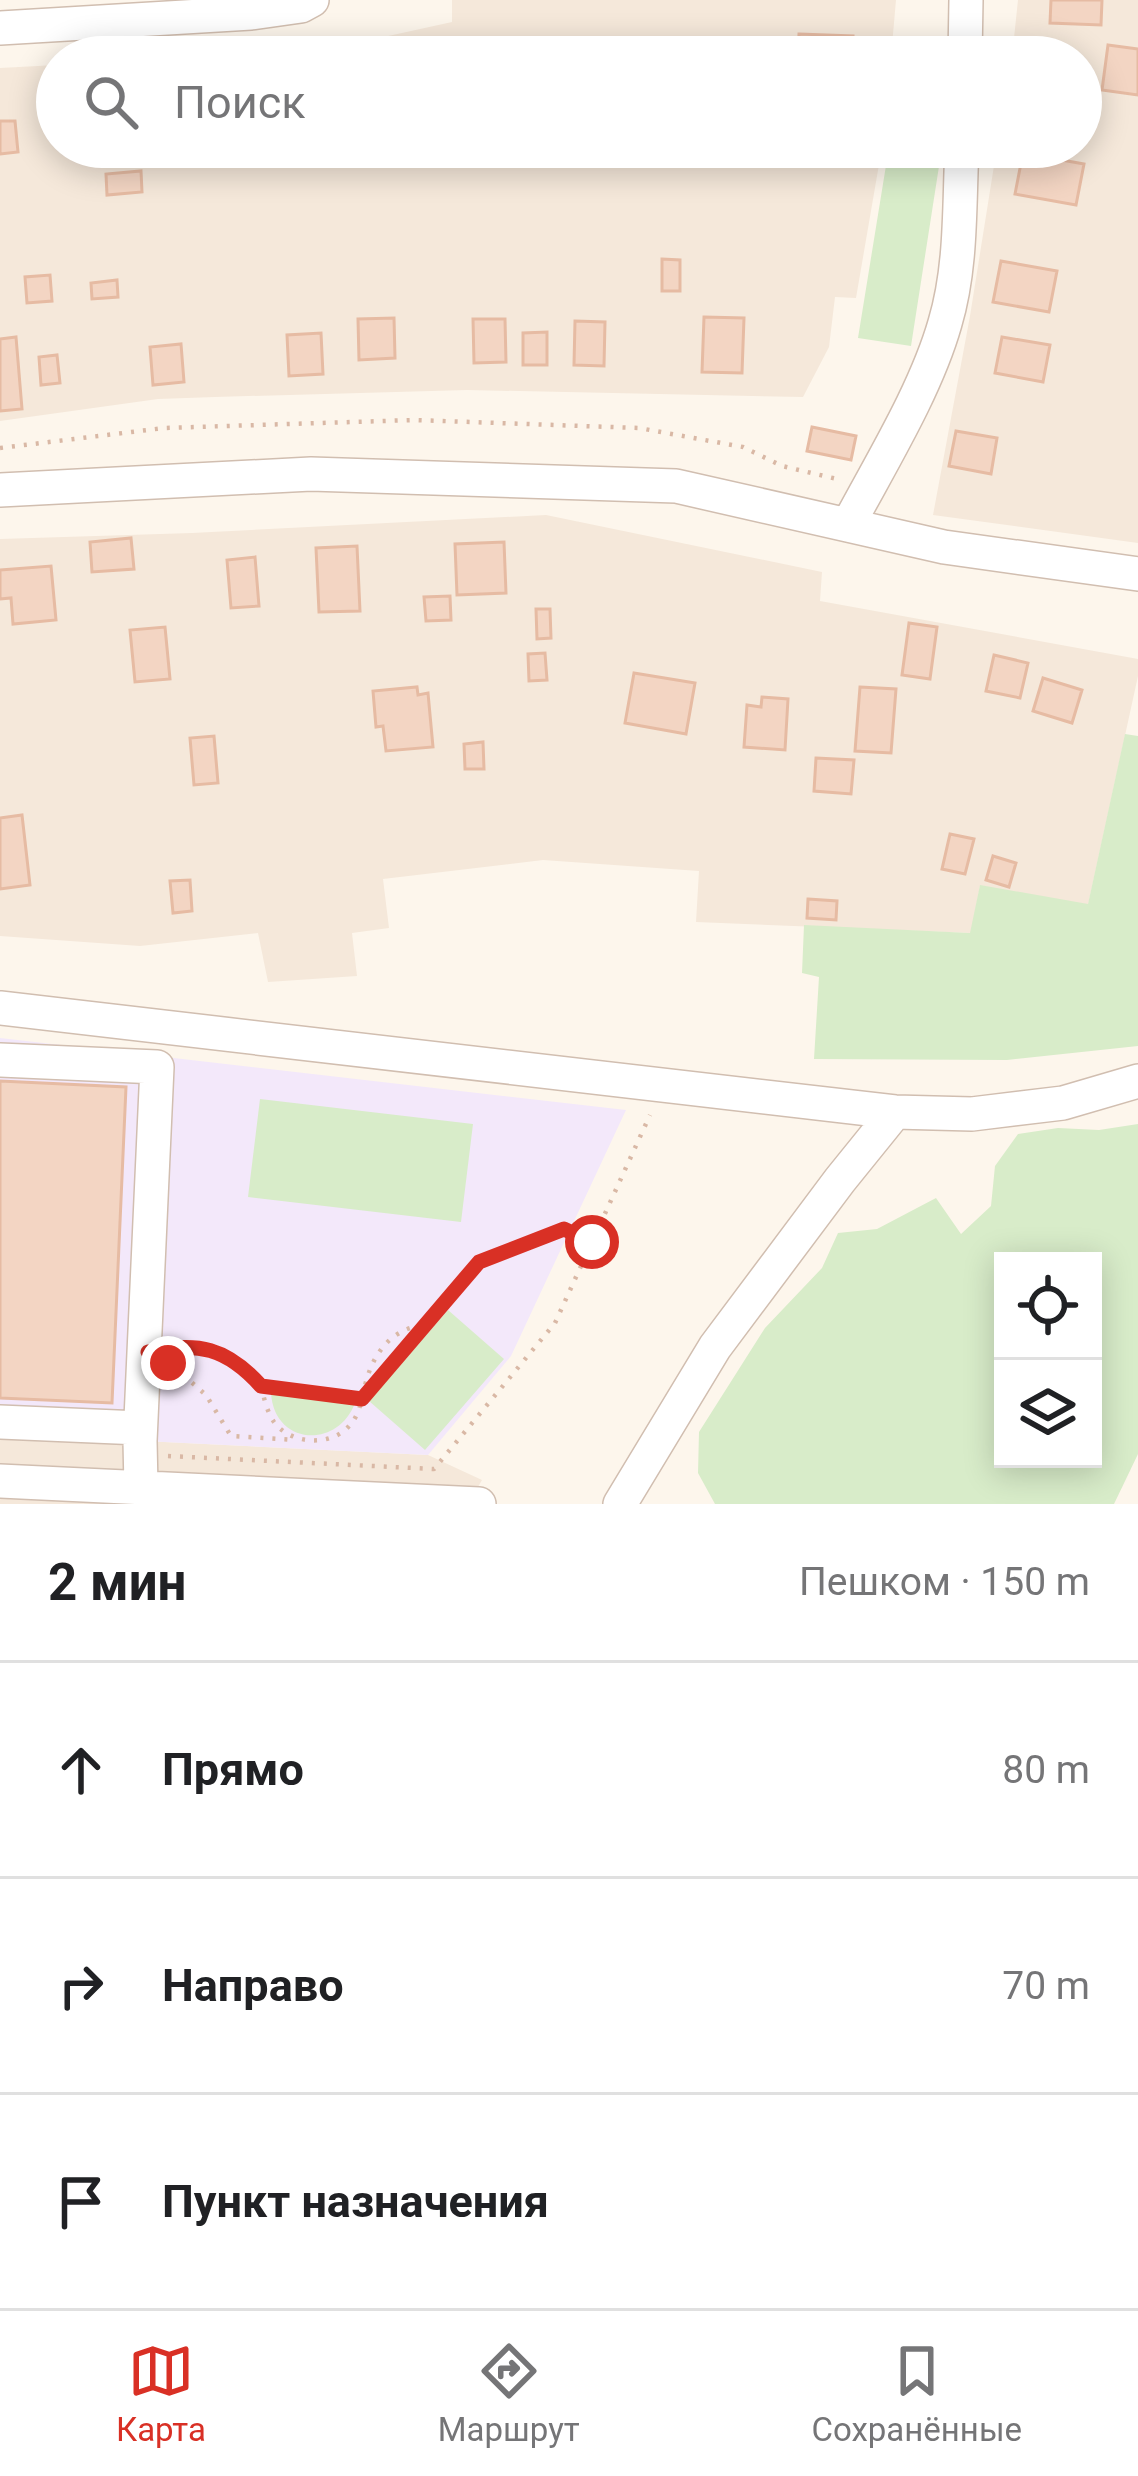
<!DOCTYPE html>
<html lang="ru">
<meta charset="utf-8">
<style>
:root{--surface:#fff;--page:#f6f6f6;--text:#202124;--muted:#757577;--line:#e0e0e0;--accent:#d93025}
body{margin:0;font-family:Roboto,sans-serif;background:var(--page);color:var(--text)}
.controls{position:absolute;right:36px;bottom:36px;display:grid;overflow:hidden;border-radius:0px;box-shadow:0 6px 30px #0003}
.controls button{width:108px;height:108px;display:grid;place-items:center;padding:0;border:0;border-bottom:3px solid var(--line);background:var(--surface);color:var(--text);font:60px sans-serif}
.stop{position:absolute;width:36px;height:36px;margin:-27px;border:9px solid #d93025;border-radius:50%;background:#fff}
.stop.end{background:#d93025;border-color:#fff;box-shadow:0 3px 12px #0008}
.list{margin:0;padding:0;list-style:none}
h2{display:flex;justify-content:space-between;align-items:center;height:156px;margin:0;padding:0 48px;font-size:51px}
h2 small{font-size:39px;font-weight:400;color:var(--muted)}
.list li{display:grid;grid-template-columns:78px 1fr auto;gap:36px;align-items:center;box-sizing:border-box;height:216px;padding:0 48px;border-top:3px solid var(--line)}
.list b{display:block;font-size:45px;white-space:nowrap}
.list em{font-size:39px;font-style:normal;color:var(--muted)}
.icon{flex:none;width:66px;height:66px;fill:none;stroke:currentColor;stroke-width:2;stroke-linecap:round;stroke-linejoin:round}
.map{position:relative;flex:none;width:1138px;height:1504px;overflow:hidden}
.search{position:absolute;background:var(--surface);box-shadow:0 6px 30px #0003;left:36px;right:36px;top:36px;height:132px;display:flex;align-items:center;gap:30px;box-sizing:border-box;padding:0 42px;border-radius:66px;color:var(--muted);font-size:45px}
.sheet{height:804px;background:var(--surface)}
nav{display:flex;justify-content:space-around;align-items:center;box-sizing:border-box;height:168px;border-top:3px solid var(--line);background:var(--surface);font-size:33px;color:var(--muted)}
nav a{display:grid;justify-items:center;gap:6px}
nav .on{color:var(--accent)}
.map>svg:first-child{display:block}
.residential{fill:#f5e8da}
.education{fill:#f3e8fa}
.green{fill:#d8ecc9;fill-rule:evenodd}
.building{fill:#f3d5c3;stroke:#e6bba3;stroke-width:3}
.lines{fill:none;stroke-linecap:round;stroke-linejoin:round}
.minor-casing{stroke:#d1beb0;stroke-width:36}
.path{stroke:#d9b8a5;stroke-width:4.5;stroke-dasharray:3 9;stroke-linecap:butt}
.minor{stroke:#fff;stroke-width:33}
.route{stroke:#d93025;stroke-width:15}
</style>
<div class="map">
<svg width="1138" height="1504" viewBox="0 0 1138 1504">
<rect width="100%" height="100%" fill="#fdf6ec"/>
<!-- residential -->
<path class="residential" d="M 452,0 L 896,0 L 891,57 L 190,57 L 329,49 L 452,22 Z
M 1018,0 L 1138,0 L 1138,543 L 933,515 L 970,316 L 997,147 L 1081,147 L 1081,57 L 1012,57 Z
M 57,65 L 57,147 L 882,147 L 856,298 L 835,297 L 829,347 L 803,397 L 467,390 L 215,397 L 158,399 L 0,421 L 0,68 Z
M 546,515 L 822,572 L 820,601 L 1138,659 L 1138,676 L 1088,905 L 980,886 L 971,933 L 696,922 L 699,871 L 543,860 L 383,879 L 389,928 L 352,933 L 357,976 L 268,982 L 258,933 L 140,946 L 0,936 L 0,539 L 192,533 Z
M 0,1434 L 428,1455 L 482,1480 L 468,1504 L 0,1504 Z"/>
<!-- education -->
<path class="education" d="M 0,1038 L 626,1110 L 511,1356 L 428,1455 L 0,1434 Z"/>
<!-- green -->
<path class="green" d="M 889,147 L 942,147 L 911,346 L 858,338 Z
M 1125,734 L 1138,736 L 1138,1046 L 1007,1060 L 814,1059 L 819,977 L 802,973 L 804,925 L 970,933 L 980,885 L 1088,904 Z
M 260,1099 L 473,1124 L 461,1222 L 248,1197 Z
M 1138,1124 L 1138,1454 L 1114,1504 L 715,1504 L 698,1473 L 699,1432 L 765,1328 L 822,1268 L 838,1233 L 877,1229 L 936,1198 L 961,1234 L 991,1206 L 995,1166 L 1018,1134 L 1058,1128 L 1099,1130 ZM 1093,1261 L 1093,1459 L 1003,1459 L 1003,1261 Z
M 448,1310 L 504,1359 L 425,1450 L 369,1401 Z
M 271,1393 L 355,1403 C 337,1450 274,1445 271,1393 Z"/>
<!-- building -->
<path class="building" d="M 1051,0 L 1102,0 L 1101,25 L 1050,23 Z
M 799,34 L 853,36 L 852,57 L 798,57 Z
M 1108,45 L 1138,49 L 1138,95 L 1102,90 Z
M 0,121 L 15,121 L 18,152 L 0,154 Z
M 1023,153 L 1084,164 L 1076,205 L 1015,194 Z
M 141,171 L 142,192 L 107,195 L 106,174 Z
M 662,259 L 680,260 L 680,291 L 662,291 Z
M 1001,261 L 1057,271 L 1049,312 L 993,302 Z
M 50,275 L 52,301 L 27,303 L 25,277 Z
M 117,280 L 118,297 L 92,299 L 91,283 Z
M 704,317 L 744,318 L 742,373 L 702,372 Z
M 394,318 L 395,358 L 359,360 L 358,319 Z
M 473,319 L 505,319 L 506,362 L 474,363 Z
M 575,321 L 605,322 L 604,366 L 574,365 Z
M 547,332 L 547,365 L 523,365 L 523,333 Z
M 321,333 L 323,374 L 289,376 L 287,335 Z
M 16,337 L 22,409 L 0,411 L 0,339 Z
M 1002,337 L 1050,345 L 1043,382 L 995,373 Z
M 181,344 L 184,382 L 153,385 L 150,347 Z
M 57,355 L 60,383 L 41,385 L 39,357 Z
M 812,427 L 856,436 L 851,460 L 807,451 Z
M 956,431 L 997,438 L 991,474 L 949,466 Z
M 131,538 L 134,569 L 92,572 L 90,542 Z
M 504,542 L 506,593 L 457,595 L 455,544 Z
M 357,546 L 360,611 L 319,612 L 316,548 Z
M 255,557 L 259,606 L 231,608 L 227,560 Z
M 51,566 L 56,620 L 13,624 L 11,598 L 0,599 L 0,570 Z
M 450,596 L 451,620 L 426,621 L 424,597 Z
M 536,609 L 550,609 L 551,638 L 537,639 Z
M 909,623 L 937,627 L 930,679 L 902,675 Z
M 165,627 L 170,679 L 135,682 L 130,630 Z
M 545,653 L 547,680 L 529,681 L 528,654 Z
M 994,655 L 1028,663 L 1020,698 L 986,691 Z
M 634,673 L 695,683 L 686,734 L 625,723 Z
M 1043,678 L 1082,690 L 1072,723 L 1033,711 Z
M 417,687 L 418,695 L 428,693 L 433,747 L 386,751 L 383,726 L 376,727 L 373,691 Z
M 860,687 L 896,689 L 891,753 L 855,751 Z
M 762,697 L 788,699 L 785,750 L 744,747 L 747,705 L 761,707 Z
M 214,736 L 218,783 L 194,785 L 190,738 Z
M 483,742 L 484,769 L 465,769 L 464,744 Z
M 816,758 L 854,760 L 851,794 L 814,791 Z
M 22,815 L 30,885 L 0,889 L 0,818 Z
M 950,834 L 974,839 L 965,874 L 942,869 Z
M 993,856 L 1016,863 L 1009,887 L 986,880 Z
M 190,880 L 192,911 L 173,913 L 170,881 Z
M 808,899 L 837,901 L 836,920 L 807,918 Z
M 0,1081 L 126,1087 L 112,1403 L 0,1398 Z"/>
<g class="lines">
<defs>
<path id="minor" d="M 0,28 L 251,13 L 301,6 L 312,0
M 965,57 L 966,0
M 0,490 L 311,474 L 676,486 L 944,547 L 1138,574
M 848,525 C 881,463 926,390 945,323 C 962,266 959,205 962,147
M 0,1008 L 895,1112 L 972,1114 L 1063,1103 L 1138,1081
M 0,1060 L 157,1067 L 140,1441 L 141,1487
M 0,1422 L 140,1428
M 0,1481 L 479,1504
M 620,1504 L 715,1347 L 840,1180 L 895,1112"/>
</defs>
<!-- minor casing -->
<use href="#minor" class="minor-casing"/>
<!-- path -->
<path class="path" d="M 0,448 L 164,428 L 414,420 L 639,428 L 743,447 L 782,466 L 837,479
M 174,1347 C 211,1345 237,1359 261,1386 L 362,1399 L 479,1262 L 564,1229 L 592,1242
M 174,1367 L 206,1395 L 231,1436 L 296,1440
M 261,1386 C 264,1398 267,1412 274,1422 C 291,1445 332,1447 350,1425 C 359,1415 361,1402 364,1390 C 371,1357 388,1330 423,1325
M 168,1456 L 434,1469 L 555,1323 L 650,1115"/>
<!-- minor -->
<use href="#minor" class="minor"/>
</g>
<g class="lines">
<!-- route -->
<path class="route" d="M 168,1363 L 148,1352 C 198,1341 227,1348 261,1386 L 362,1399 L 479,1262 L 564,1229 L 592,1242"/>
</g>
</svg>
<div class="controls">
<button><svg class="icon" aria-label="locate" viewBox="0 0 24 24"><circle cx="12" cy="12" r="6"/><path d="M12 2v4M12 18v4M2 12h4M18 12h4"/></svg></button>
<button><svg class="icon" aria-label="layers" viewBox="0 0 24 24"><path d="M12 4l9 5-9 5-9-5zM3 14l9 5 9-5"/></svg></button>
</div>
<div class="stop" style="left:592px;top:1242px"></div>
<div class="stop end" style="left:168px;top:1363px"></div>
<div class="search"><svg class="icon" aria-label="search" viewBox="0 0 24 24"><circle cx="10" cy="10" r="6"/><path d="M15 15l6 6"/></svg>Поиск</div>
</div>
<section class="sheet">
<h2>2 мин<small>Пешком · 150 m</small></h2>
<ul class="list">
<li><svg class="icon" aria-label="ahead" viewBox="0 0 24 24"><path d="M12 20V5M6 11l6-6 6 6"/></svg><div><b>Прямо</b></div><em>80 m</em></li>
<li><svg class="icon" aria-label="right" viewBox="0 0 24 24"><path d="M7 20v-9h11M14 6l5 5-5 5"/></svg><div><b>Направо</b></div><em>70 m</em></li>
<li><svg class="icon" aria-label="arrive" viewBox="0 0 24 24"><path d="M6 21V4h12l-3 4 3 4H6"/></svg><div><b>Пункт назначения</b></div></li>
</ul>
</section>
<nav>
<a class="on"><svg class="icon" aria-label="map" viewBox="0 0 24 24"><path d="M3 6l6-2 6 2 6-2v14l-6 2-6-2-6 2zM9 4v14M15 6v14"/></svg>Карта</a>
<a><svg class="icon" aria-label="directions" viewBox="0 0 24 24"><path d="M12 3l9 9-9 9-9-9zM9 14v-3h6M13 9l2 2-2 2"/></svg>Маршрут</a>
<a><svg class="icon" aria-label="saved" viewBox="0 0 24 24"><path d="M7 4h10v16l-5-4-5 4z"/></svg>Сохранённые</a>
</nav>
